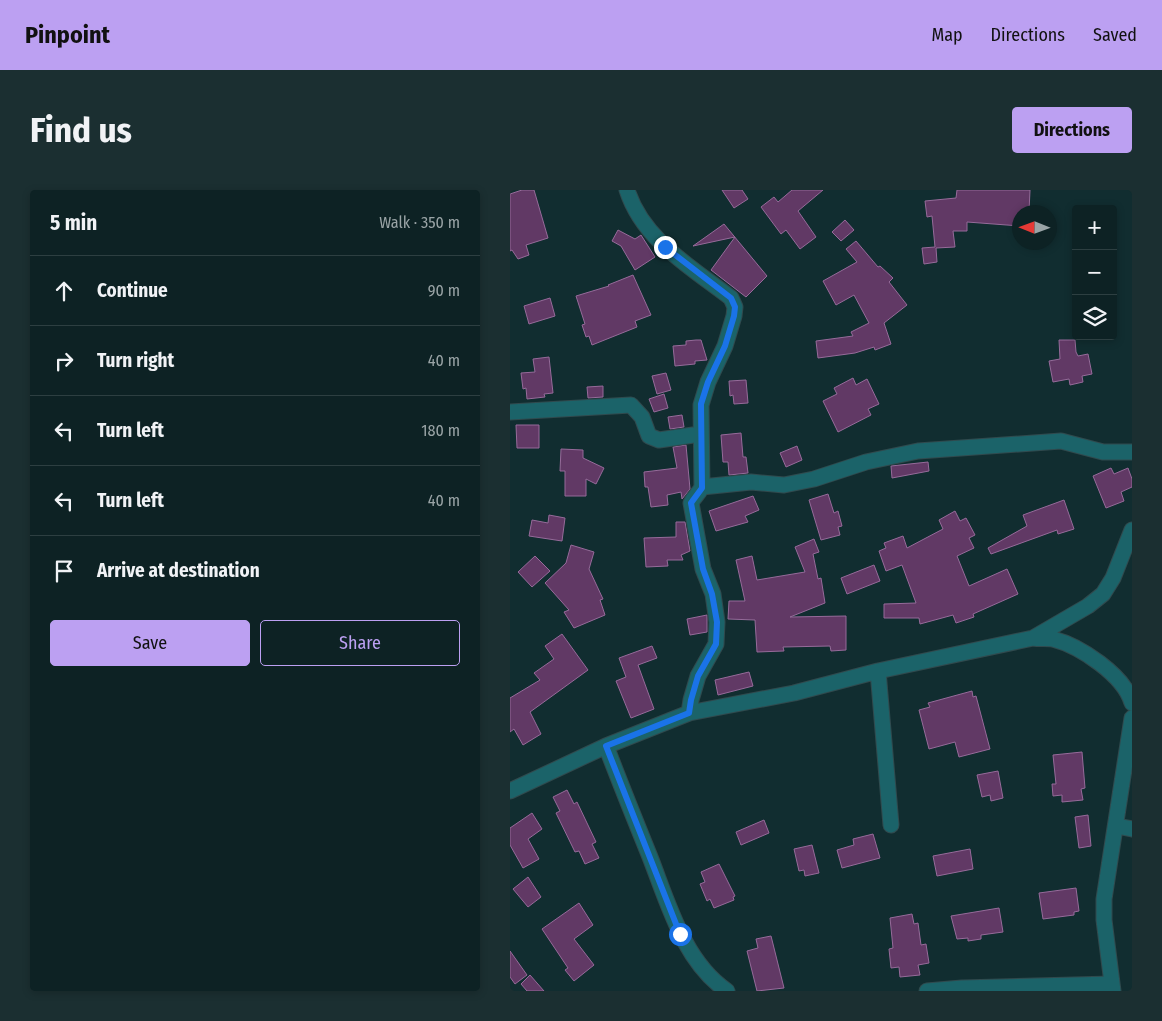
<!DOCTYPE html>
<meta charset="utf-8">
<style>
:root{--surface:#0d2224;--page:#1b2f31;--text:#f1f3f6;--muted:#9aa4a6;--line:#2d3f41;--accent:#bca0f2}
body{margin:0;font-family:"Fira Sans Condensed",sans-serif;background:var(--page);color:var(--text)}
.controls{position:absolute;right:15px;top:15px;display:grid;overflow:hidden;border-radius:5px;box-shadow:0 2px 8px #0003}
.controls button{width:45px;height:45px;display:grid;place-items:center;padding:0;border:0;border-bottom:1px solid var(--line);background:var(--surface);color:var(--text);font:25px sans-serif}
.compass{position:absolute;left:502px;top:15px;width:45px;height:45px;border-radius:50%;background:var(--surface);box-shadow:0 2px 8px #0003;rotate:271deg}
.stop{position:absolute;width:15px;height:15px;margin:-11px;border:4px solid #1a73e8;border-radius:50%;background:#fff}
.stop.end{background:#1a73e8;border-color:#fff;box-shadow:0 1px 5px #0008}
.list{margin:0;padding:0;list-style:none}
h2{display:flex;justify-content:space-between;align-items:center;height:65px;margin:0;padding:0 20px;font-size:21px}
h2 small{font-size:16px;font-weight:400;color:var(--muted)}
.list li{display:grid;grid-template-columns:32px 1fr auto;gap:15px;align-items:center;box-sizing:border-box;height:70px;padding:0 20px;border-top:1px solid var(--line)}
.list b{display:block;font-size:19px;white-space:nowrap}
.list em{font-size:16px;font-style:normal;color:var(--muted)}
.actions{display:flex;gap:10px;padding:15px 20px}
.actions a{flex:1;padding:11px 0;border:1px solid var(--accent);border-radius:5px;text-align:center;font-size:18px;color:var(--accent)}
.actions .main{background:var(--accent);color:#111}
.icon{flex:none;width:28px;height:28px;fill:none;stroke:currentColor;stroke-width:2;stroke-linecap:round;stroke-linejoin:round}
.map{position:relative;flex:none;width:622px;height:801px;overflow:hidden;border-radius:5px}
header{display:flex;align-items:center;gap:30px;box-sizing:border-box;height:70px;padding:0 25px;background:var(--accent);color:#111}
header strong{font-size:24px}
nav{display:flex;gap:28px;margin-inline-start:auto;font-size:18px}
.intro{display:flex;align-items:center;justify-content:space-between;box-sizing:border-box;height:120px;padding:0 30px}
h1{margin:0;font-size:35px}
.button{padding:12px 22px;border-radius:5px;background:var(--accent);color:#111;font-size:18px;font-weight:700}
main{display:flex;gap:30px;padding:0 30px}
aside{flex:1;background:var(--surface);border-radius:5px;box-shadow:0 2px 8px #0003}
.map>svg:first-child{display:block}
.building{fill:#613965;stroke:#966b9a}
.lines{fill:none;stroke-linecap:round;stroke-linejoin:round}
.street-casing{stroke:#304a4e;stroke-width:17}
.street{stroke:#1b6369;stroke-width:15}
.route{stroke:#1a73e8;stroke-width:6}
</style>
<header>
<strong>Pinpoint</strong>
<nav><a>Map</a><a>Directions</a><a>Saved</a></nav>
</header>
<div class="intro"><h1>Find us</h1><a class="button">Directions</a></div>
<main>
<aside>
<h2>5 min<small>Walk · 350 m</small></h2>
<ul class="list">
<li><svg class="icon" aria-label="ahead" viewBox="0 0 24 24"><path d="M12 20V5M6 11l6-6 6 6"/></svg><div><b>Continue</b></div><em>90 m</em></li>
<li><svg class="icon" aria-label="right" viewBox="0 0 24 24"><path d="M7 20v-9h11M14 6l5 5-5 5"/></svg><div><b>Turn right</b></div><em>40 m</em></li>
<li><svg class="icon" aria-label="left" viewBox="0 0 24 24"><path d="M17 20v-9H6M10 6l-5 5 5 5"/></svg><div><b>Turn left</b></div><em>180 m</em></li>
<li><svg class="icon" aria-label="left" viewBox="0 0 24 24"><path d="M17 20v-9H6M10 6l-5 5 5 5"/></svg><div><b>Turn left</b></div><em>40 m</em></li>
<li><svg class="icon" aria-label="arrive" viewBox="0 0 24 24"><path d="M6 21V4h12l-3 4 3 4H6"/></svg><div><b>Arrive at destination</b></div></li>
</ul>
<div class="actions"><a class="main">Save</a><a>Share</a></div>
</aside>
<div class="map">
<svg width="622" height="801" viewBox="0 0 622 801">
<rect width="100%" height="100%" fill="#112d30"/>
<!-- building -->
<path class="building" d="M 12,0 L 24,0 L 38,48 L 16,55 L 19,65 L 8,69 L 2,60 L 0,61 L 0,4 Z
M 212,0 L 232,0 L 238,9 L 224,18 Z
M 282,0 L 313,0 L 288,21 L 306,47 L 290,59 L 276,40 L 271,44 L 251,17 L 264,7 L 268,12 Z
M 447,0 L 520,0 L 519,22 L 510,22 L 510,36 L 457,32 L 457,41 L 443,41 L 445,57 L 426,58 L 427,72 L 414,74 L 412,58 L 425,57 L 422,26 L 417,27 L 415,11 L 446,8 Z
M 335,30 L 344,40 L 331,51 L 322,42 Z
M 214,34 L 257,86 L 236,107 L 201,80 L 225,47 L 183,56 Z
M 108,40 L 125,49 L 131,45 L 145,67 L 125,80 L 111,56 L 102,51 Z
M 346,51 L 368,77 L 370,76 L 383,88 L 379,92 L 397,115 L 374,133 L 381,154 L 365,160 L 364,157 L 345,163 L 308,168 L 306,151 L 343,146 L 341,142 L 359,133 L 344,105 L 326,115 L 313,91 L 347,72 L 336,59 Z
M 123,85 L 141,125 L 125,131 L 127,137 L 82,155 L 79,146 L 76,147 L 72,135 L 75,134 L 66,106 L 99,96 L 98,95 Z
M 40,108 L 45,126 L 19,134 L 14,116 Z
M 186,150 L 191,150 L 197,170 L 185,171 L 185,174 L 165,176 L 163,156 L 176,155 L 176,151 Z
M 549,150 L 565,150 L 566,162 L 568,166 L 578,164 L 582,184 L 572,186 L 573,192 L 560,195 L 559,189 L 543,192 L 539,171 L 550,169 Z
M 39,167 L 43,203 L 34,204 L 35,207 L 17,209 L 16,198 L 13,199 L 11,183 L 25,182 L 23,169 Z
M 156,183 L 161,200 L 147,204 L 142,186 Z
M 343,188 L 346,195 L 357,189 L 369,214 L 358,219 L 361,225 L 328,242 L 313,211 L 327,204 L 324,198 Z
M 236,190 L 238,213 L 224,214 L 223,205 L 220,206 L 219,191 Z
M 93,196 L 93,207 L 78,208 L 77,197 Z
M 154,204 L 158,218 L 144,222 L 139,209 Z
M 172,225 L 174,237 L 160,239 L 158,227 Z
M 6,235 L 29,235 L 29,258 L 7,258 Z
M 231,243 L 233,267 L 236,267 L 238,283 L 219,285 L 218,272 L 213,272 L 211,245 Z
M 176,255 L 180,299 L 172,309 L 171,302 L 157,305 L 158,315 L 141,317 L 138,297 L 135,297 L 134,282 L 167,278 L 163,257 Z
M 287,256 L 292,270 L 276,277 L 270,263 Z
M 51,259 L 73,260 L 73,268 L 94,278 L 86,294 L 76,289 L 76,306 L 55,306 L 55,281 L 50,281 Z
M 418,272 L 419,281 L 382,288 L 381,276 Z
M 601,278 L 604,284 L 618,278 L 622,289 L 622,297 L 611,302 L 614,311 L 596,318 L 583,286 Z
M 318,304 L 324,323 L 328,321 L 332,336 L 328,337 L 330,345 L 311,350 L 299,310 Z
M 243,306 L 249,320 L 235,326 L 238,332 L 206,341 L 199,321 Z
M 554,310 L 564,339 L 548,344 L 547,340 L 481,364 L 478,358 L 517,336 L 513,325 Z
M 445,321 L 450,331 L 456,328 L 465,345 L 459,348 L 464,358 L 447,366 L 459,396 L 497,379 L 508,404 L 463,424 L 464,427 L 446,433 L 443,425 L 410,434 L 409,428 L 374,428 L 374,414 L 406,413 L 392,375 L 376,381 L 369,361 L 376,358 L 374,353 L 393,346 L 397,358 L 433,339 L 429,330 Z
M 39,325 L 55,328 L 52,351 L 19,346 L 22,330 L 38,333 Z
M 166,332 L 175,332 L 180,361 L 171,365 L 173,370 L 157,370 L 158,376 L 136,377 L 134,348 L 166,347 Z
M 304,349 L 309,362 L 303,364 L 308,389 L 311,388 L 315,413 L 280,427 L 336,426 L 336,460 L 321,461 L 320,456 L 273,457 L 274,461 L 247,462 L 245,430 L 218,429 L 219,411 L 235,411 L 226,370 L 242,366 L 247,390 L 295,382 L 285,357 Z
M 61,355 L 84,362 L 79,379 L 93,409 L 90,410 L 95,425 L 64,438 L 54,422 L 59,420 L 35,393 L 56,373 Z
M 25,366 L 40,381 L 22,397 L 8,382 Z
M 364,375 L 370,391 L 337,404 L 331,388 Z
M 197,425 L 197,442 L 180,445 L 177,429 Z
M 52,444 L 78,480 L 20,522 L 31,544 L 13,555 L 4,539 L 0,542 L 0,508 L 30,490 L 24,483 L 44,469 L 35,456 Z
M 142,456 L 147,468 L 128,475 L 144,519 L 121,528 L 106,491 L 116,487 L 109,468 Z
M 239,482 L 243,496 L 208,505 L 205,490 Z
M 462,501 L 463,507 L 466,506 L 480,559 L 449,567 L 445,552 L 419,559 L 409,520 L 420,517 L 418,513 Z
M 572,562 L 575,598 L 571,599 L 573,610 L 552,612 L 552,605 L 543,606 L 542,594 L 546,594 L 543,565 Z
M 488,581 L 493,608 L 481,611 L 480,605 L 472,607 L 467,585 Z
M 57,600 L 64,614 L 67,612 L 86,652 L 82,654 L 89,668 L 75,674 L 69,661 L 65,662 L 46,623 L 50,621 L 43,607 Z
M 22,623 L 32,639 L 18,649 L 29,669 L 13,678 L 0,655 L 0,638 Z
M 578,625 L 581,656 L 569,658 L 565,627 Z
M 254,630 L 259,643 L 231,655 L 226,642 Z
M 363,644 L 370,668 L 332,678 L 327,660 L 344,655 L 343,649 Z
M 302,655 L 309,683 L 295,686 L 294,680 L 289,681 L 284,659 Z
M 460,659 L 463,679 L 427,686 L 423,666 Z
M 209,674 L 225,706 L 223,707 L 224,710 L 204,718 L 200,709 L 197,711 L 190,694 L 195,692 L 191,682 Z
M 18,687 L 31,707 L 18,717 L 3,699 Z
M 566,698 L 569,721 L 564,722 L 564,725 L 533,729 L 529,703 Z
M 69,713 L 83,735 L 64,749 L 84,775 L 64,791 L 55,780 L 58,778 L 32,739 Z
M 489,718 L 493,742 L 471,745 L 471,749 L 458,751 L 458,748 L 447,749 L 441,726 Z
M 402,724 L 404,734 L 408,733 L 411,755 L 416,754 L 419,773 L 408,775 L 410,785 L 390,787 L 389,777 L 381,778 L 379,759 L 383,758 L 380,728 Z
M 261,746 L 274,798 L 247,801 L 237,761 L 248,758 L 246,749 Z
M 0,761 L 17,785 L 5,794 L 0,787 Z
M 20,785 L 34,801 L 17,801 L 11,794 Z"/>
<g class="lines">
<defs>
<path id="street" d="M 117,0 C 133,50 181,77 221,108 L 225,117 L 224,126 L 215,156 L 198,192 L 191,215 L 192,297 C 189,304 184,306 181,313 L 193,379 L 203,404 L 207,432 L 206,454 L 188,486 L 181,510 L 179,523
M 0,222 L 121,215 L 132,227 L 139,246 L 149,250 L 190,244
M 192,297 L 241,292 L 274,295 L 304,289 L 356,272 L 408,261 L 551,251 L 593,262 L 622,262
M 523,448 C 529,449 537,448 543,449 C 570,456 614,485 622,513
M 368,481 L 381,635
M 96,556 C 110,593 125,630 140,667 C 158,713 174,772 217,801
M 0,601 L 96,556 L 179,523 L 284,503 L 368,481 L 523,448 L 578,416 L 593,404 L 603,388 L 622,340
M 607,636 L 622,639
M 417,801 L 452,798 L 602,794
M 603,801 L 594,730 L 594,709 L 622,528"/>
</defs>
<!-- street casing -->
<use href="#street" class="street-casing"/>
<!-- street -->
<use href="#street" class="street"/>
</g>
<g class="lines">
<!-- route -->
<path class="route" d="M 155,57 L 221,108 L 225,117 L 224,126 L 215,156 L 198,192 L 191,214 L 192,298 L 181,313 L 193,379 L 202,404 L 207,432 L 206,454 L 188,486 L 181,510 L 179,523 L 96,556 L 170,744"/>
</g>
</svg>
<div class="controls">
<button>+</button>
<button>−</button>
<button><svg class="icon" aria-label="layers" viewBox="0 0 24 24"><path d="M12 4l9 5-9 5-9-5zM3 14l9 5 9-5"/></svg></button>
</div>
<svg class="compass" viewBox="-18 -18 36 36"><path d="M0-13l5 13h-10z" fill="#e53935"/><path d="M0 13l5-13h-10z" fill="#9aa4a6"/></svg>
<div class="stop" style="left:170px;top:744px"></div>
<div class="stop end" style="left:155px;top:57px"></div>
</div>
</main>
